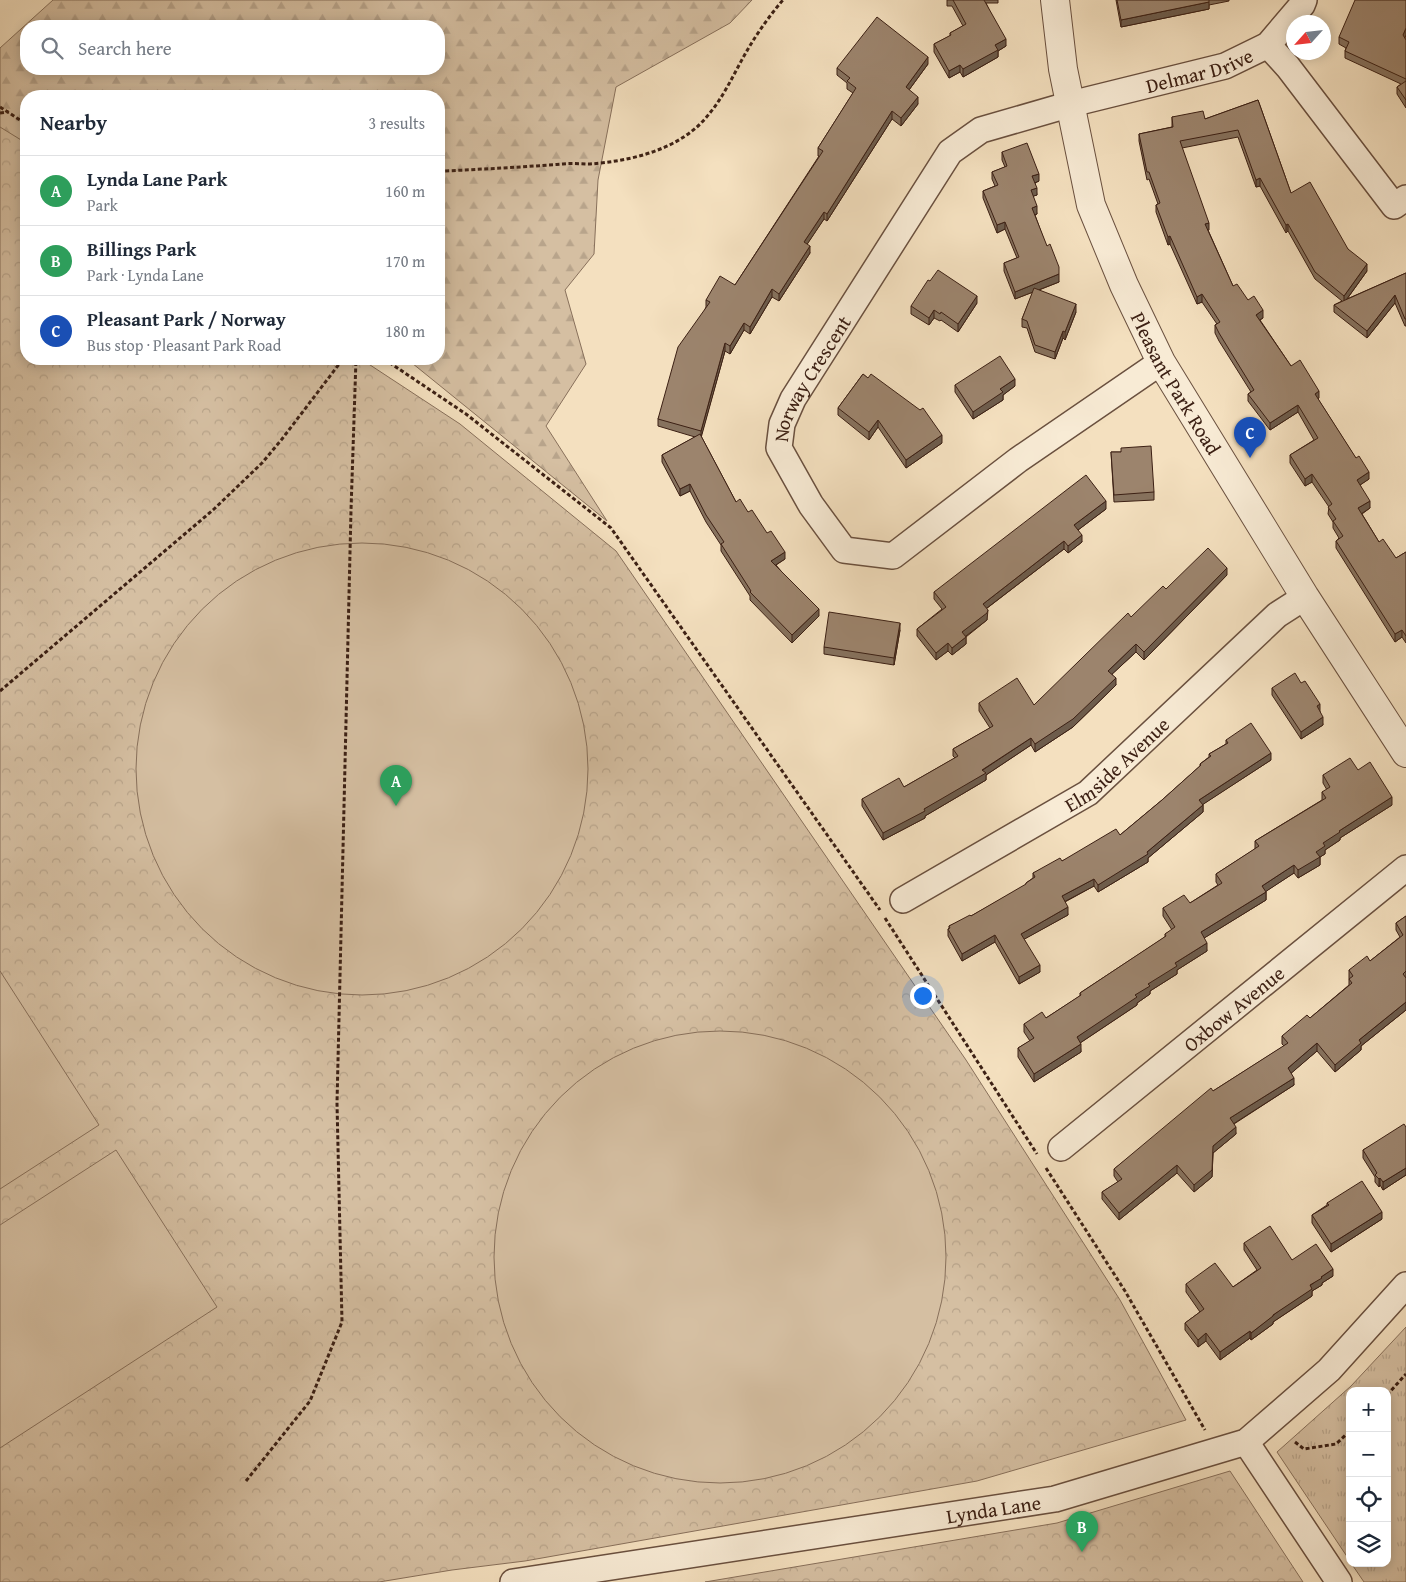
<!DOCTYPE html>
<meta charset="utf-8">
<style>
:root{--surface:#fff;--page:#f2f2f3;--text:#1f2937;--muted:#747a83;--line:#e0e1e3;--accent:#8f2418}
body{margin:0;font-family:"Gentium Book Plus",serif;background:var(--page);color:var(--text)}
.controls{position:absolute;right:15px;bottom:15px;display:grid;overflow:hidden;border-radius:10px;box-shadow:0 2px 12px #0003}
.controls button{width:45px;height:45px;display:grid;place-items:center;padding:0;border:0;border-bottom:1px solid var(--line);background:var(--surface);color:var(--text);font:25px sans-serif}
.compass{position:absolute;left:1286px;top:15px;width:45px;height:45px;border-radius:50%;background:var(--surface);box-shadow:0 2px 12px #0003;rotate:243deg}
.you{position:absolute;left:922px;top:995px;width:18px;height:18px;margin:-12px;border:4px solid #fff;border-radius:50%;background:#1a73e8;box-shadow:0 0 0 8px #1a73e833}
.badge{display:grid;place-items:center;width:32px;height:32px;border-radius:50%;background:var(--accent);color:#fff;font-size:16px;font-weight:700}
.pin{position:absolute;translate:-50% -41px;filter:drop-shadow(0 1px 2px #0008)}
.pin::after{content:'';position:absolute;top:26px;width:18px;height:15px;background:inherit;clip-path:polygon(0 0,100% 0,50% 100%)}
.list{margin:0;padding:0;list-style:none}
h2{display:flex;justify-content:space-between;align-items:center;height:65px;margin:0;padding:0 20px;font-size:21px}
h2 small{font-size:16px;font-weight:400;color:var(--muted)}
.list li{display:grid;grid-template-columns:32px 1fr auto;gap:15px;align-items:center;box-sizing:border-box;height:70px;padding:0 20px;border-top:1px solid var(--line)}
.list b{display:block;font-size:19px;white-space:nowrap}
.list p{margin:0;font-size:16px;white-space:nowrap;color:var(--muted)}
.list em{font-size:16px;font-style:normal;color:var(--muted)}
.icon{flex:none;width:28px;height:28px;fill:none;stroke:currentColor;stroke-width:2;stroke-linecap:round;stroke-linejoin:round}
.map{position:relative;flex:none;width:1406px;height:1582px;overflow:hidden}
.search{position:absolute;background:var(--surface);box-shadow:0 2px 12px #0003;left:20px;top:20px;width:425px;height:55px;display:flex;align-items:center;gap:12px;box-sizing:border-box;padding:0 18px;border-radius:20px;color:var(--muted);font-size:19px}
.panel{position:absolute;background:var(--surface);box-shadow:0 2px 12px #0003;left:20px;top:90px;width:425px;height:275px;border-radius:20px}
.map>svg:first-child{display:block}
.grass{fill:url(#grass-tufts);stroke:#88705b}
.forest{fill:url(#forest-firs);stroke:#88705b;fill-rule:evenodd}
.park{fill:url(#park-crowns);stroke:#88705b}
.pitch{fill:#d5bfa2;stroke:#88705b}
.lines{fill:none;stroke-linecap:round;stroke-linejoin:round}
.minor-casing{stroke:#6a503f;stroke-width:28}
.tertiary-casing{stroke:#6a503f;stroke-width:30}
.path{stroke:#3c2014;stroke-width:3;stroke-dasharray:4 2.5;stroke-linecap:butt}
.minor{stroke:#f8ebd5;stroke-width:25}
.tertiary{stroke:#f8ebd5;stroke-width:28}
.wall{fill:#86725e;stroke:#3c2014}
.shaded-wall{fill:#6d5c4c;stroke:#3c2014}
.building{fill:#9c846d;stroke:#3c2014}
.labels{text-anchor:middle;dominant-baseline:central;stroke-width:4.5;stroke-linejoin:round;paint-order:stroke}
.street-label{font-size:20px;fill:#3c2014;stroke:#f8ebd5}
</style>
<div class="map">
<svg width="1406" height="1582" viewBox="0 0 1406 1582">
<defs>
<pattern id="grass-tufts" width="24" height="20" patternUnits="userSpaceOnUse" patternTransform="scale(1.25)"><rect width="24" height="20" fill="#d5bfa2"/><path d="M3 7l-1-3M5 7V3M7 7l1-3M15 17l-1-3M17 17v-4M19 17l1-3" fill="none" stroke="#b8a48b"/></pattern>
<pattern id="forest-firs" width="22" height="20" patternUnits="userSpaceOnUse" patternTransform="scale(1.25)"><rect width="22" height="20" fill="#d5bfa2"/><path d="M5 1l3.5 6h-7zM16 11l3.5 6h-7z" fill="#b8a48b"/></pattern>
<pattern id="park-crowns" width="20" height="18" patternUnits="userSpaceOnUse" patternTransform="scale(1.25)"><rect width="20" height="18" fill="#d5bfa2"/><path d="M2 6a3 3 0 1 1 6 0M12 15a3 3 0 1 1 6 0" fill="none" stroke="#b8a48b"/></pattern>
</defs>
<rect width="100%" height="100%" fill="#f4e0bf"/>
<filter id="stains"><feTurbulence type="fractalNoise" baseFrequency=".004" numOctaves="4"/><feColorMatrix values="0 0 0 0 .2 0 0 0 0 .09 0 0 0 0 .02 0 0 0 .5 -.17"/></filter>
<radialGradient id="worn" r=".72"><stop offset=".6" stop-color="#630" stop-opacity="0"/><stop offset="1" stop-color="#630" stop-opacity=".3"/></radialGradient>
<!-- grass -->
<path class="grass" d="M 1406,1327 L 1406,1582 L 1364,1582 L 1351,1563 L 1387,1563 L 1387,1391 L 1350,1391 L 1350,1561 L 1277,1452 L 1351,1386 Z"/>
<!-- forest -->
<path class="forest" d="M 53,0 L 752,0 L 730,23 L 616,87 L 598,180 L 594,254 L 565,290 L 586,364 L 546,426 L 607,521 L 407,359 L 439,359 L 439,96 L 26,96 L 26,359 L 0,901 L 0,48 ZM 26,26 L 439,26 L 439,69 L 26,69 Z"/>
<!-- park -->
<path class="park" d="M 0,127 L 26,143 L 26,359 L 361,359 L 460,424 L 616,551 L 966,1060 L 1120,1300 L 1186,1420 L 977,1481 L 525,1561 L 452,1570 L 379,1582 L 0,1582 Z
M 1230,1471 L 1303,1582 L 705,1582 L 1057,1523 Z"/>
<!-- pitch -->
<path class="pitch" d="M136 769a226 226 0 1 1 452 0a226 226 0 1 1-452 0Z
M 0,971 L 99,1125 L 0,1189 Z
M494 1257a226 226 0 1 1 452 0a226 226 0 1 1-452 0Z
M 116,1150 L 217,1307 L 0,1448 L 0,1225 Z"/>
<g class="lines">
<defs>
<g id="minor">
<path d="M 1268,45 L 1288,67 L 1394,206 L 1406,198"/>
<path id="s1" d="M 1161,362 L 1018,460 L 893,556 L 844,550 L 811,505 L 779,448 L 782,424 L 793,399 L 950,152 L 981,130 L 1071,104 L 1225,66 L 1268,45 L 1302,5 L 1304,0"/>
<path id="s2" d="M 903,900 L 1088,793 L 1277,615 L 1305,597"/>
<path id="s3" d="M 1061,1148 L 1406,868"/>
<path d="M 1246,1442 L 1339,1582"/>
<path id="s4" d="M 513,1582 L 1055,1499 L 1246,1442 L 1329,1370 L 1406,1285"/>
</g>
<g id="tertiary">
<path id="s5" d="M 1055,0 L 1063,69 L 1091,205 L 1124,285 L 1161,362 L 1305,597 L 1406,753"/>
</g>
</defs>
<!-- minor casing -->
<use href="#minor" class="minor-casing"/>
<!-- tertiary casing -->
<use href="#tertiary" class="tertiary-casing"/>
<!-- path -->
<path class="path" d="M 0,107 L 26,124
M 0,113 L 9,112
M 439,173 L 445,171 C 485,169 524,167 563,164 C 572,163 581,164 590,164 C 632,161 682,149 709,114 C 725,95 735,71 748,49 C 758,32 770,15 783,0
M 384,359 L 466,414 L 611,528 L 880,910
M 0,691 L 213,510 L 262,463 L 282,439 L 343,359
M 885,918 L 1037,1154
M 1046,1168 L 1125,1291 L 1205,1430
M 1387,1395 L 1406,1374
M 1295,1442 L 1304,1449 L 1336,1444 L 1350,1431
M 246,1481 L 310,1401 L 342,1322 L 337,1103 L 351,510 L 356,359"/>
<!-- minor -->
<use href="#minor" class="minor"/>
<!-- tertiary -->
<use href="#tertiary" class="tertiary"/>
</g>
<!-- wall -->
<path class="wall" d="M 947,0 L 998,0 L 998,3 L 986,3 L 1006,46 L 998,51 L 998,57 L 963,77 L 960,72 L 949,78 L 934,52 L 934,44 L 950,36 L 950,33 L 963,26 L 952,6 L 947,6 Z
M 1116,0 L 1229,0 L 1229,1 L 1209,5 L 1209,9 L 1121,27 Z
M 1406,0 L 1406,35 L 1405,38 L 1406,40 L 1406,108 L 1397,94 L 1397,87 L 1401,84 L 1345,58 L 1345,51 L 1346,48 L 1339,44 L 1339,37 Z
M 928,64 L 909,90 L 918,104 L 901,126 L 892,119 L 827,221 L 824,219 L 807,244 L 810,253 L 779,301 L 772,297 L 750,334 L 744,330 L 730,354 L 725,351 L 701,436 L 736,502 L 748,512 L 785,559 L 776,565 L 819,616 L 792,643 L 750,600 L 750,596 L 721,551 L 721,545 L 706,522 L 690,491 L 680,496 L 662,462 L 662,455 L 695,437 L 658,426 L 658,419 L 706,307 L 706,300 L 735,285 L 819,156 L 818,156 L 818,148 L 853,93 L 847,89 L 847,83 L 837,75 L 837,68 Z
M 1258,100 L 1291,193 L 1348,249 L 1367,271 L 1347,299 L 1406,273 L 1406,326 L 1405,326 L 1395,303 L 1367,338 L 1334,312 L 1334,305 L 1342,301 L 1315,279 L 1288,231 L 1286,233 L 1260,186 L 1256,187 L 1238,137 L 1182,148 L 1208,230 L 1233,286 L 1248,300 L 1263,318 L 1260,320 L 1291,366 L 1319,398 L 1318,399 L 1369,479 L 1360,485 L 1370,508 L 1362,514 L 1379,542 L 1396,558 L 1406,552 L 1406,643 L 1402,637 L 1395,642 L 1336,548 L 1336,541 L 1339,538 L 1333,528 L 1333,522 L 1328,514 L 1329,507 L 1312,482 L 1305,486 L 1290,463 L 1290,455 L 1314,440 L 1298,412 L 1270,430 L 1248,401 L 1248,394 L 1251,392 L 1219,341 L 1215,333 L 1215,325 L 1217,324 L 1202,302 L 1197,304 L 1170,244 L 1168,245 L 1156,212 L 1156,205 L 1158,204 L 1149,179 L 1147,180 L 1139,141 L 1139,134 L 1172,127 L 1172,117 L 1205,119 Z
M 1002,152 L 1039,181 L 1035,183 L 1037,195 L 1033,196 L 1037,214 L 1035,215 L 1059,282 L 1039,290 L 1076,312 L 1065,340 L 1063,338 L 1055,359 L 1035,352 L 1027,328 L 1022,327 L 1022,319 L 1033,292 L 1015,299 L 1004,271 L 1004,263 L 1017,258 L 1005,229 L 997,233 L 983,198 L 983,191 L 995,186 L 992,179 L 992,172 L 1005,167 L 1002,160 Z
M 977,303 L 958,332 L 941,320 L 940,321 L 934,318 L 929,325 L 911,314 L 911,306 Z
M 863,374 L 942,443 L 906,468 L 878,427 L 869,440 L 838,415 L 838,408 Z
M 955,385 L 1015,386 L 1003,395 L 1003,400 L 973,419 L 955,392 Z
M 1111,452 L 1121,452 L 1154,492 L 1154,500 L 1114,502 Z
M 1106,509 L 1078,530 L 1082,542 L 1068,553 L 1064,549 L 986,609 L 987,620 L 966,637 L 966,644 L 952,655 L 948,651 L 936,660 L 917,636 L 917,629 L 942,609 L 934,599 L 934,592 Z
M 1227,575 L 1144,660 L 1136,652 L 1112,674 L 1116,685 L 1073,727 L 1035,752 L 1031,745 L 986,775 L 986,780 L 925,816 L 925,818 L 883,840 L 862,806 L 862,799 L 904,787 L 955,758 L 953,756 L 953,749 L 990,728 L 979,711 L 979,703 L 1034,705 L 1131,617 L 1166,589 Z
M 900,630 L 894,665 L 824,654 L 824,647 Z
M 1272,688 L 1320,711 L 1323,725 L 1301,739 L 1272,695 Z
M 1226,740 L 1271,760 L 1203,804 L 1203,812 L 1148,858 L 1148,862 L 1098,892 L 1094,886 L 1065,902 L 1068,915 L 1024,939 L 1040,972 L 1019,984 L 995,942 L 962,961 L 948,936 L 948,929 L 949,928 L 949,926 L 971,916 L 1026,885 L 1026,883 L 1033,878 L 1033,873 L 1062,861 L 1120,835 L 1162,800 L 1200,766 L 1200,764 L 1209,757 L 1209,754 L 1226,744 Z
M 1358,770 L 1392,805 L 1340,838 L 1340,840 L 1325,850 L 1325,854 L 1320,857 L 1320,865 L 1298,878 L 1294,873 L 1266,891 L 1266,900 L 1204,938 L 1207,951 L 1177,970 L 1177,974 L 1150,991 L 1150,994 L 1137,1003 L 1137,1005 L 1080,1043 L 1081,1052 L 1034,1082 L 1018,1057 L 1018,1048 L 1030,1041 L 1024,1032 L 1024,1024 L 1046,1018 L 1080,996 L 1080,993 L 1165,937 L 1165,934 L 1172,930 L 1163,916 L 1163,908 L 1190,903 L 1218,885 L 1216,882 L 1216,874 L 1255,849 L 1255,841 L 1322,800 L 1322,792 L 1327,790 L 1323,783 L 1323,775 Z
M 1406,916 L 1406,1010 L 1361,1046 L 1361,1050 L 1335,1072 L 1317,1051 L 1291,1073 L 1294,1085 L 1234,1124 L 1236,1134 L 1213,1153 L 1212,1177 L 1194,1192 L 1177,1173 L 1119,1220 L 1102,1199 L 1102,1192 L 1118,1182 L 1114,1176 L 1114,1169 L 1213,1091 L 1284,1046 L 1282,1044 L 1282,1036 L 1310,1018 L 1349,985 L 1349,970 L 1370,961 L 1400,937 L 1396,930 L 1396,923 Z
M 1406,1127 L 1406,1175 L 1383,1190 L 1380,1185 L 1379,1187 L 1375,1182 L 1375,1177 L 1363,1158 L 1363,1150 Z
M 1327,1203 L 1382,1219 L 1331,1252 L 1312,1223 L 1312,1215 L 1327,1205 Z
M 1244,1243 L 1292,1260 L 1333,1276 L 1322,1283 L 1322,1285 L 1312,1291 L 1312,1296 L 1273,1322 L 1273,1324 L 1251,1340 L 1250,1338 L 1220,1360 L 1206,1341 L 1198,1347 L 1185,1330 L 1185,1323 L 1200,1312 L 1186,1292 L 1186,1284 L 1233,1287 L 1257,1270 L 1244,1250 Z"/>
<!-- shaded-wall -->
<path class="shaded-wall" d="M 1209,2 L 1209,9 L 1121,27 L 1121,20 Z
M 1406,28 L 1406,35 L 1403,42 L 1403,35 Z
M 1006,39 L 1006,46 L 998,51 L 998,57 L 963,77 L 963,69 L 995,45 Z
M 928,57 L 928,64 L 906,94 L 906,87 Z
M 960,65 L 960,72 L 949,78 L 949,71 Z
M 918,97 L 918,104 L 901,126 L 901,118 Z
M 892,111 L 892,119 L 827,221 L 827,214 Z
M 1039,174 L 1039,181 L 1032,184 L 1032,176 Z
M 1260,178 L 1260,186 L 1256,187 L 1256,180 Z
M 1037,188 L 1037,195 L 1031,197 L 1031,190 Z
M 1037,206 L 1037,214 L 1032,216 L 1032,208 Z
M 824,212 L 824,219 L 804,249 L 804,242 Z
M 1005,222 L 1005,229 L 997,233 L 997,225 Z
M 1209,223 L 1209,230 L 1205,231 L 1205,224 Z
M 1288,224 L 1288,231 L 1286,233 L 1286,225 Z
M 1170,236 L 1170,244 L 1168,245 L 1168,237 Z
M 810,246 L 810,253 L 779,301 L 779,294 Z
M 1367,264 L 1367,271 L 1344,303 L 1344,296 Z
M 1059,274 L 1059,282 L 1015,299 L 1015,292 Z
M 772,289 L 772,297 L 750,334 L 750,327 Z
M 1202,294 L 1202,302 L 1197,304 L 1197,297 Z
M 1395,295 L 1395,303 L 1367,338 L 1367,331 Z
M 977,296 L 977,303 L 958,332 L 958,324 Z
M 1076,304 L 1076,312 L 1065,340 L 1065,332 Z
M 934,310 L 934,318 L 929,325 L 929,318 Z
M 1263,310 L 1263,318 L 1256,322 L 1256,315 Z
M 744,323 L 744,330 L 730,354 L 730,346 Z
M 1063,331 L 1063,338 L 1055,359 L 1055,352 Z
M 725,343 L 725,351 L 701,438 L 701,431 Z
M 1015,379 L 1015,386 L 1003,395 L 1003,400 L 973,419 L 973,412 L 1000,389 Z
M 1319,391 L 1319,398 L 1315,401 L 1315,394 Z
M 1298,405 L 1298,412 L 1270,430 L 1270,423 Z
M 878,420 L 878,427 L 869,440 L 869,432 Z
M 942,435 L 942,443 L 906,468 L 906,460 Z
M 1369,472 L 1369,479 L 1357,487 L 1357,480 Z
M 1312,474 L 1312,482 L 1305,486 L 1305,479 Z
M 690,484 L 690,491 L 680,496 L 680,489 Z
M 1106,501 L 1106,509 L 1074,533 L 1074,525 Z
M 1370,501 L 1370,508 L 1358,516 L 1358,508 Z
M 1082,535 L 1082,542 L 1068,553 L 1068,546 Z
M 1064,541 L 1064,549 L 983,611 L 983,604 Z
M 785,552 L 785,559 L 771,568 L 771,561 Z
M 1227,568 L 1227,575 L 1144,660 L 1144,652 Z
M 819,609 L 819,616 L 792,643 L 792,635 Z
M 988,610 L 987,620 L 962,639 L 962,632 Z
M 900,623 L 900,630 L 894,665 L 894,658 Z
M 1402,630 L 1402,637 L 1395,642 L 1395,634 Z
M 966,637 L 966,644 L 952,655 L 952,648 Z
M 948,643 L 948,651 L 936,660 L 936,653 Z
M 1136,644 L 1136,652 L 1108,678 L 1108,671 Z
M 1116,678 L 1116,685 L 1073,727 L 1035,752 L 1035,744 Z
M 1320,704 L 1320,711 L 1317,714 L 1317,706 Z
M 1323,717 L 1323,725 L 1301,739 L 1301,732 Z
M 1031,738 L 1031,745 L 986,775 L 986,780 L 925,816 L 925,818 L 883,840 L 883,833 L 924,809 Z
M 1271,753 L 1271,760 L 1199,807 L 1199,800 Z
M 1392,797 L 1392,805 L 1340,838 L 1340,840 L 1325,850 L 1325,854 L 1320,857 L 1320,865 L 1298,878 L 1298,870 L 1323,843 L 1339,831 Z
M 1203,805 L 1203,812 L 1148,858 L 1148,862 L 1098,892 L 1098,885 L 1147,852 Z
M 1294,865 L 1294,873 L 1262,894 L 1262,886 Z
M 1094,879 L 1094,886 L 1062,903 L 1062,896 Z
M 1266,892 L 1266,900 L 1201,940 L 1201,932 Z
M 1068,907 L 1068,915 L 1021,941 L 1021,934 Z
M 995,935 L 995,942 L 962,961 L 962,954 Z
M 1207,943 L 1207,951 L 1177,970 L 1177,974 L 1150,991 L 1150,994 L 1137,1003 L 1137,1005 L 1077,1045 L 1077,1037 L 1135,995 L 1148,984 L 1175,963 Z
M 1040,965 L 1040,972 L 1019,984 L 1019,977 Z
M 1406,1002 L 1406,1010 L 1361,1046 L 1361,1050 L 1335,1072 L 1335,1065 L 1359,1040 Z
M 1317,1043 L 1317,1051 L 1288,1076 L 1288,1068 Z
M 1081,1044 L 1081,1052 L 1034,1082 L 1034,1074 Z
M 1294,1078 L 1294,1085 L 1230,1126 L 1230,1118 Z
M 1236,1127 L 1236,1134 L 1213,1153 L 1212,1177 L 1194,1192 L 1194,1185 L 1213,1146 Z
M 1177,1165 L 1177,1173 L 1119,1220 L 1119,1213 Z
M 1406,1168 L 1406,1175 L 1383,1190 L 1383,1182 Z
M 1380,1178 L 1380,1185 L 1379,1187 L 1379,1179 Z
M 1382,1212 L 1382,1219 L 1331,1252 L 1331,1244 Z
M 1333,1269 L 1333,1276 L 1322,1283 L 1322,1285 L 1312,1291 L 1312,1296 L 1273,1322 L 1273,1324 L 1251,1340 L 1251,1333 L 1321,1277 Z
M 1250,1331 L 1250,1338 L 1220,1360 L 1220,1352 Z
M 1206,1333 L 1206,1341 L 1198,1347 L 1198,1340 Z"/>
<!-- building -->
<path class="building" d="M 953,0 L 984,0 L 1006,39 L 995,45 L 998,50 L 963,69 L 960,65 L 949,71 L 934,44 L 951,35 L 950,33 L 966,24 Z
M 1117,0 L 1209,0 L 1209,2 L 1121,20 Z
M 1355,0 L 1406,0 L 1406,28 L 1403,35 L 1406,40 L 1406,79 L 1345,51 L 1349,42 L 1339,37 Z
M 877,17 L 928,57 L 906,87 L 918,97 L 901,118 L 892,111 L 827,214 L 824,212 L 804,242 L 810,246 L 779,294 L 772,289 L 750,327 L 744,323 L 730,346 L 725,343 L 701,431 L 658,419 L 678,347 L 710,302 L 706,300 L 720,276 L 735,285 L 823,151 L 818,148 L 856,88 L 847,81 L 850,78 L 837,68 Z
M 1406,81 L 1406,100 L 1397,87 Z
M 1258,100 L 1291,193 L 1310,182 L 1348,249 L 1367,264 L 1344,296 L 1315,272 L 1288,224 L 1286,225 L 1260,178 L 1256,180 L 1238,130 L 1180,141 L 1209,223 L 1205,224 L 1233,286 L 1237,284 L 1248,300 L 1254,296 L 1263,310 L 1256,315 L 1291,366 L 1300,360 L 1319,391 L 1315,394 L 1356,458 L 1359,456 L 1369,472 L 1357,480 L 1370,501 L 1358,508 L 1379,542 L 1383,539 L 1396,558 L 1406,552 L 1406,636 L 1402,630 L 1395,634 L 1336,541 L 1343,536 L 1333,521 L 1336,519 L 1328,507 L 1332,504 L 1312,474 L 1305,479 L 1290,455 L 1318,438 L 1298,405 L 1270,423 L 1248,394 L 1254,390 L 1219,333 L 1215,325 L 1220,322 L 1202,294 L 1197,297 L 1170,236 L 1168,237 L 1156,205 L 1160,203 L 1149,172 L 1147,172 L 1139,134 L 1173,127 L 1172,117 L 1203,111 L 1205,119 Z
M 1027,143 L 1039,174 L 1032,176 L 1037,188 L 1031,190 L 1037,206 L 1032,208 L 1047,246 L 1050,244 L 1059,267 L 1059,274 L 1015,292 L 1004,263 L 1019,257 L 1005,222 L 997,225 L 983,191 L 998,185 L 992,172 L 1007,166 L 1002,152 Z
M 938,270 L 977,296 L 958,324 L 941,312 L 940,314 L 934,310 L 929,318 L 911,306 L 928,280 L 930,281 Z
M 1406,273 L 1406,319 L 1405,319 L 1395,295 L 1367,331 L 1334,305 Z
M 1034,288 L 1076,304 L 1065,332 L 1063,331 L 1055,352 L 1035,345 L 1027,321 L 1022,319 Z
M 1000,356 L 1015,379 L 1000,389 L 1003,392 L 973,412 L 955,385 Z
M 863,374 L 868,378 L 871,374 L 920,410 L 923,408 L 942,435 L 906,460 L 878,420 L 869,432 L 838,408 Z
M 700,434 L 736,502 L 740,499 L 748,512 L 752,510 L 767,533 L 771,531 L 785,552 L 771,561 L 819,609 L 792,635 L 750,592 L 751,591 L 721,544 L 724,542 L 706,515 L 690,484 L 680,489 L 662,455 Z
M 1151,446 L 1154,492 L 1114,495 L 1111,452 L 1121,452 L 1121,448 Z
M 1086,475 L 1106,501 L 1074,525 L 1082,535 L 1068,546 L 1064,541 L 983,604 L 988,610 L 987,613 L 962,632 L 966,637 L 952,648 L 948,643 L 936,653 L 917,629 L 946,607 L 934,592 Z
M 1208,548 L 1227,568 L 1144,652 L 1136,644 L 1108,671 L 1116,678 L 1073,719 L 1035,744 L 1031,738 L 982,770 L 986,773 L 924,809 L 925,811 L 883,833 L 862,799 L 899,778 L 904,787 L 958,756 L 953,749 L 993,726 L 979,703 L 1017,678 L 1034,705 L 1128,613 L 1131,617 L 1163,586 L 1166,589 Z
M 829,612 L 900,623 L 894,658 L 824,647 Z
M 1295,673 L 1301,683 L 1305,681 L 1320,704 L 1317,706 L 1323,717 L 1301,732 L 1272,688 Z
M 1251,723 L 1271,753 L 1199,800 L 1203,805 L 1147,852 L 1148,854 L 1098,885 L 1094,879 L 1062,896 L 1068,907 L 1021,934 L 1040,965 L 1019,977 L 995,935 L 962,954 L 948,929 L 950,928 L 949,926 L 970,915 L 971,916 L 1026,884 L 1026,883 L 1035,877 L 1033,873 L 1060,858 L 1062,861 L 1116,829 L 1120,835 L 1162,800 L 1201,765 L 1200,764 L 1211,756 L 1209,754 L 1228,743 L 1226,740 Z
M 1350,758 L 1358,770 L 1370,762 L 1392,797 L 1339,831 L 1340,832 L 1323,843 L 1325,846 L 1316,852 L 1320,857 L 1298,870 L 1294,865 L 1262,886 L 1266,892 L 1201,932 L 1207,943 L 1175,963 L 1177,966 L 1148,984 L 1150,986 L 1135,995 L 1137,997 L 1077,1037 L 1081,1044 L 1034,1074 L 1018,1048 L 1034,1038 L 1024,1024 L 1042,1012 L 1046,1018 L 1081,995 L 1080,993 L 1166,936 L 1165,934 L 1175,927 L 1163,908 L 1184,895 L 1190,903 L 1222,883 L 1216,874 L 1259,846 L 1255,841 L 1326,798 L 1322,792 L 1330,787 L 1323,775 Z
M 1406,916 L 1406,971 L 1403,974 L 1406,978 L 1406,1002 L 1359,1040 L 1361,1043 L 1335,1065 L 1317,1043 L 1288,1068 L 1294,1078 L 1230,1118 L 1236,1127 L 1213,1146 L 1212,1170 L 1194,1185 L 1177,1165 L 1119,1213 L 1102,1192 L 1122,1179 L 1114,1169 L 1211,1088 L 1213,1091 L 1288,1043 L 1282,1036 L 1307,1015 L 1310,1018 L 1352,983 L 1349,979 L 1353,976 L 1349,970 L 1367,956 L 1370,961 L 1403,935 L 1396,923 Z
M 1404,1124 L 1406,1127 L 1406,1168 L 1383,1182 L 1380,1178 L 1379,1179 L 1375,1175 L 1377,1173 L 1363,1150 Z
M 1362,1181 L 1382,1212 L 1331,1244 L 1312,1215 L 1329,1205 L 1327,1203 Z
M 1270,1226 L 1292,1260 L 1316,1244 L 1333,1269 L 1321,1277 L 1322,1278 L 1310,1285 L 1312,1289 L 1273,1315 L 1273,1316 L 1251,1333 L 1250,1331 L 1220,1352 L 1206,1333 L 1198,1340 L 1185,1323 L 1204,1309 L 1186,1284 L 1215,1263 L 1233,1287 L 1261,1268 L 1244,1243 Z"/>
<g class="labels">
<!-- street labels -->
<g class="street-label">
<text stroke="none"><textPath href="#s1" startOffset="1110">Delmar Drive</textPath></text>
<text stroke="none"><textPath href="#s1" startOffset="579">Norway Crescent</textPath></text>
<text stroke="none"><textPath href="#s5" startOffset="406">Pleasant Park Road</textPath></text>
<text stroke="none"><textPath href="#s2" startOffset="254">Elmside Avenue</textPath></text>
<text stroke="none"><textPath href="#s3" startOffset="222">Oxbow Avenue</textPath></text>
<text stroke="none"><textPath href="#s4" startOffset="486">Lynda Lane</textPath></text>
</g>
</g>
<rect width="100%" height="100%" filter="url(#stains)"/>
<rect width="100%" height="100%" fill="url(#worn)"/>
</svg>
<div class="controls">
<button>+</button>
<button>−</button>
<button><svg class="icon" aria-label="locate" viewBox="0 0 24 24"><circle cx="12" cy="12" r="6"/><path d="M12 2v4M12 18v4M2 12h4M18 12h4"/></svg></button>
<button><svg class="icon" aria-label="layers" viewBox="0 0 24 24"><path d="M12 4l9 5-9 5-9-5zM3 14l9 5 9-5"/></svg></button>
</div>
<svg class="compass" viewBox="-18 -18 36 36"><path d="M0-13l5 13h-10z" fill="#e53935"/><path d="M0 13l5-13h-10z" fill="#747a83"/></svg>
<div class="you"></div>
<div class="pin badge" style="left:396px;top:806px;background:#2e9e5b">A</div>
<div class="pin badge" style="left:1082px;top:1552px;background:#2e9e5b">B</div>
<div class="pin badge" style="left:1250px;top:458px;background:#1a4fb4">C</div>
<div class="search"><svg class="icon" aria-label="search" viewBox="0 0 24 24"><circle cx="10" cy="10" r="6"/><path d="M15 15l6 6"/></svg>Search here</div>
<section class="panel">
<h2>Nearby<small>3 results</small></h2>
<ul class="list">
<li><span class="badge" style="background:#2e9e5b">A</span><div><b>Lynda Lane Park</b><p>Park</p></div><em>160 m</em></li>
<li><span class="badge" style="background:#2e9e5b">B</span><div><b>Billings Park</b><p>Park · Lynda Lane</p></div><em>170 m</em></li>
<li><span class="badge" style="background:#1a4fb4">C</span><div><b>Pleasant Park / Norway</b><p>Bus stop · Pleasant Park Road</p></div><em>180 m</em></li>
</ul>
</section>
</div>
